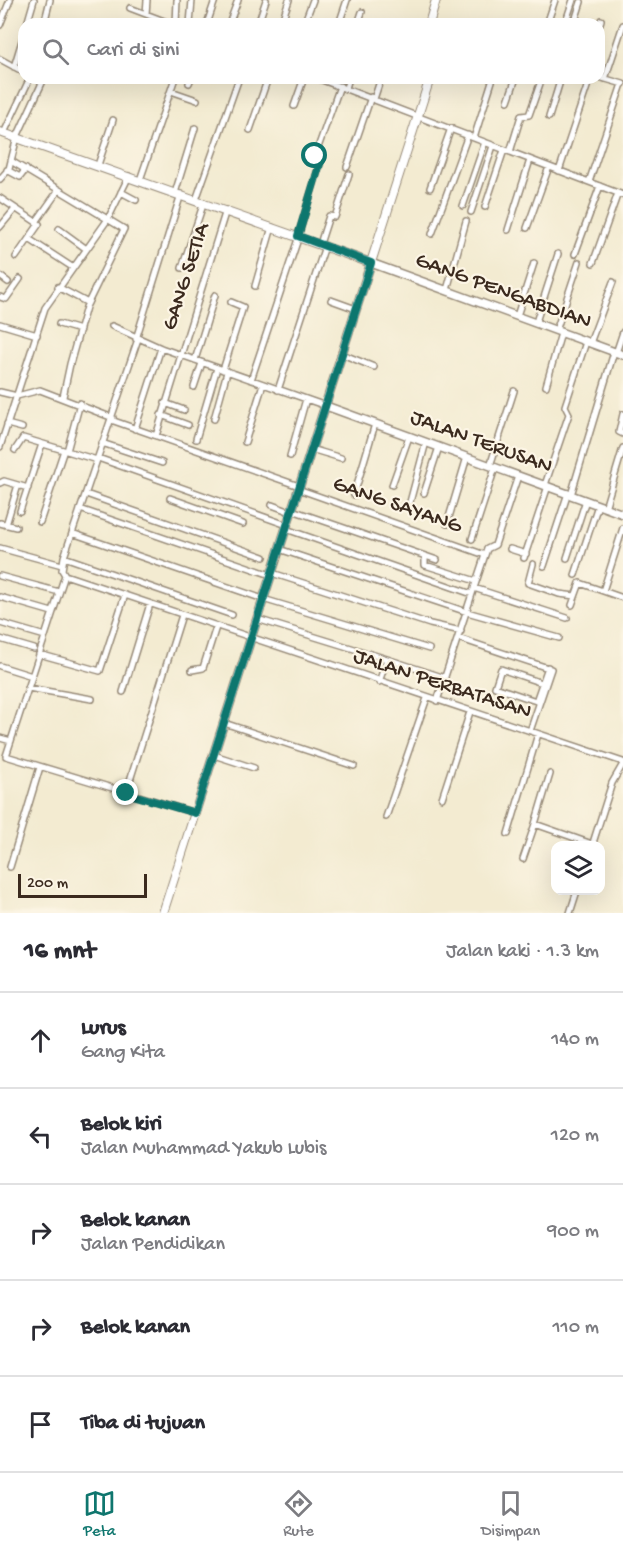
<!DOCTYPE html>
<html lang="id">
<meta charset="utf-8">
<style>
:root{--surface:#fff;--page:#f2f2f3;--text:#2b2b33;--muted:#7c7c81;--line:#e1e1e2;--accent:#0f766e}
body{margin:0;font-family:"Gochi Hand",sans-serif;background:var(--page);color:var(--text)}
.controls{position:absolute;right:18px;bottom:18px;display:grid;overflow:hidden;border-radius:12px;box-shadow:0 6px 24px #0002}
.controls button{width:54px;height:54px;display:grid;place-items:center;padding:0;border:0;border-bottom:2px solid var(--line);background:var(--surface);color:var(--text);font:30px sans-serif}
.scale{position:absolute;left:18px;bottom:15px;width:129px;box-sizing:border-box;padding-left:6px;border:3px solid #3b2a1e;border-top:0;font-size:16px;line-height:21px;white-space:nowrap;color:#3b2a1e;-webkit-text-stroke:4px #fcf5e5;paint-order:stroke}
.stop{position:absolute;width:18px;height:18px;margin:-14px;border:4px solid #0f766e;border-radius:50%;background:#fff}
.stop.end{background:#0f766e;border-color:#fff;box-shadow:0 2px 6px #0008}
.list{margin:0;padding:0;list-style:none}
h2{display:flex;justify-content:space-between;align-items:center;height:78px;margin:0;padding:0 24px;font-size:26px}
h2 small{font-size:20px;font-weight:400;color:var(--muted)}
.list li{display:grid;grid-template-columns:39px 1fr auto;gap:18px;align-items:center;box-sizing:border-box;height:96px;padding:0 24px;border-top:2px solid var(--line)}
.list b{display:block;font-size:22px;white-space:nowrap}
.list p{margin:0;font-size:20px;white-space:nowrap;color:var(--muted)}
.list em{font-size:20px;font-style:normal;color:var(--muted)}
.icon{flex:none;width:33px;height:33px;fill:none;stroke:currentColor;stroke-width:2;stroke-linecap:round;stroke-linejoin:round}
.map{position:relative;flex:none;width:623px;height:913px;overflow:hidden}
.search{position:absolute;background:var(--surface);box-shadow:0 6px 24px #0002;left:18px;right:18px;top:18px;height:66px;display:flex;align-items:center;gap:15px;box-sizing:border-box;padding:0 21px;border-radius:18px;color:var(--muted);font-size:22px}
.sheet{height:558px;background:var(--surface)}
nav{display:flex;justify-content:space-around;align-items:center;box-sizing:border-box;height:84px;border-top:2px solid var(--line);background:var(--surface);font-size:16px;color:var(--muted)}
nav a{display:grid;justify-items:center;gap:3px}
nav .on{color:var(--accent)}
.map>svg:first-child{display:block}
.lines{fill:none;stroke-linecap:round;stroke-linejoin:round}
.minor-casing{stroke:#978a78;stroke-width:8}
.tertiary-casing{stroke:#978a78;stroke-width:10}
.secondary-casing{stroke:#978a78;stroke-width:10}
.minor{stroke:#fff;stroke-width:5}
.tertiary{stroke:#fff;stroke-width:7}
.secondary{stroke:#fff;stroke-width:8}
.route{stroke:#0f766e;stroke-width:8}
.labels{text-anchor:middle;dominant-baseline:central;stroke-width:4.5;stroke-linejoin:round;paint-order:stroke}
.street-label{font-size:22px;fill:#3b2a1e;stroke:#fcf5e5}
</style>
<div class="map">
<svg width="623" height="913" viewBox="0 0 623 913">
<rect width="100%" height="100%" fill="#fcf5e5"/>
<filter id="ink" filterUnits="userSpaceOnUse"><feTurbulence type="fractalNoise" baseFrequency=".0167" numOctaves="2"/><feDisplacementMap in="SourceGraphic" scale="12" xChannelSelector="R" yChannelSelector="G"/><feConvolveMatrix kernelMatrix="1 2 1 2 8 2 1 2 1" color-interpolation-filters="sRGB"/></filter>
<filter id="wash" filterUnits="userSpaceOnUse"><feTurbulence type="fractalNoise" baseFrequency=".008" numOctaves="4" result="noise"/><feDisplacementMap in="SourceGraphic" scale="24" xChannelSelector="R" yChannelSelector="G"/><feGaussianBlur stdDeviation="1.35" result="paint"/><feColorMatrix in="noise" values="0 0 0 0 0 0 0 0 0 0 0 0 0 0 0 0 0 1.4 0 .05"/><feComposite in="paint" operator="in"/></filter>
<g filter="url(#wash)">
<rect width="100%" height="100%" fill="#f3ebd1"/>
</g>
<g filter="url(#ink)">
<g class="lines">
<defs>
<path id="minor" d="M 130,8 L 172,24
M 146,14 L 147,0
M 27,24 L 34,0
M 44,24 L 50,0
M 176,24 L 177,0
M 190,24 L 192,0
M 207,24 L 215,0
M 229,24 L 238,0
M 258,24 L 266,0
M 281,24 L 289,0
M 304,24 L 313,0
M 339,24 L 347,0
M 358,24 L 362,12
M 547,24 L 555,0
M 565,24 L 573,0
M 574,24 L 581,2
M 0,25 L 10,0
M 599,27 L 601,20
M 0,59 L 24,72
M 14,67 L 24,34
M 599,77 L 623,84
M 317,78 L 623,195
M 605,79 L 623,25
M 189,83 L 191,78
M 346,88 L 349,78
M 171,91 L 197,100
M 374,99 L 381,78
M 508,101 L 516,78
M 294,106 L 304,78
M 549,117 L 561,78
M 250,130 L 268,78
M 4,133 L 30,78
M 474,138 L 493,78
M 510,152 L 521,116 L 529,115 L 542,78
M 11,161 L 124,229 L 86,307 L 70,364 L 63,397
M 98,165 L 113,120
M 347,167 L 371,97
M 7,170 L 20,177 L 26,169
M 559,171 L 590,78
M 0,179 L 9,169 L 17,137 L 42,83
M 140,180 L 175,78
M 589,182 L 622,84
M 430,188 L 451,128
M 121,192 L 136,200
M 175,193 L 195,128
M 0,198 L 39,224 L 16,257
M 196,200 L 239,78
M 463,206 L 485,142
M 485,207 L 504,150
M 471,212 L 493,146
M 36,222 L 58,191
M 0,227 L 15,209
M 527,228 L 549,167
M 59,229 L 85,248
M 508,230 L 530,160
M 432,234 L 468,135
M 298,236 L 321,160 L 315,156 L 340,86
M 29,239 L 72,267
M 320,244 L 329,216 L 335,217 L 349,174
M 575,254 L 600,186
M 593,263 L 618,193
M 182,268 L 204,202
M 0,276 L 8,282
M 255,286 L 272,227
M 58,287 L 88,303
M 447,290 L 466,221
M 0,297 L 6,299 L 20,279
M 331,300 L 356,309
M 517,316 L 534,263
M 536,322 L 558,254
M 0,324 L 37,335
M 59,324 L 80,330
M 112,326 L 161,348 L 326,406
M 556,331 L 579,262
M 136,339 L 181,194
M 138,339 L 64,557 L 62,570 L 65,575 L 6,756 L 195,813
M 590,343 L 613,282
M 616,353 L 623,332
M 342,354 L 374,367
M 195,360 L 215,295
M 223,370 L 243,307 L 231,302
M 251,380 L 299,236
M 546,386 L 561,333
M 194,387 L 202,363
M 278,390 L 325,246
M 0,392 L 17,396 L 40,390 L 113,418
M 165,403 L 184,410
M 623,414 L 619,432 L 623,434
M 161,415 L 188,425
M 214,419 L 227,372
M 111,420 L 299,486
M 7,424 L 22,428
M 135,429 L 161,348
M 156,436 L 226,210
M 196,439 L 217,368
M 245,442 L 263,384
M 102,443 L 162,463
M 0,447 L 45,308 L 108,219 L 129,176
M 311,449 L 341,458
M 15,450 L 23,438 L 97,460
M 67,451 L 80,403
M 290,456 L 306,399
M 98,458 L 287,525
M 490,466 L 514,391
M 518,476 L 495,545 L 487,549 L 474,588 L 567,618
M 0,483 L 4,481 L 28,488
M 392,485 L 409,437
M 545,485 L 569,414 L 565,406 L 586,342
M 298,489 L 485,555
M 424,493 L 439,447
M 86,494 L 264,557
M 354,495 L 375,424
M 571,495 L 614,352
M 170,498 L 243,524
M 410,502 L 426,442
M 272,505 L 291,512
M 605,508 L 623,448
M 80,509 L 271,575
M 292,510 L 437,560
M 20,511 L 42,444
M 40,522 L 64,450
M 0,523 L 16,527
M 447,524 L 467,457
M 6,525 L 18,485
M 286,529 L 472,594
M 72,533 L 263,599 L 429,649
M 472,539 L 495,468
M 0,548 L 62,565
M 279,549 L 467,612 L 559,638
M 510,549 L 526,554
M 425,556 L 425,565 L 476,581
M 64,557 L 232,615
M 524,558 L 548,486
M 567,558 L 586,500
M 533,564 L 528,583 L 559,594 L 575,596
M 544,566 L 568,493
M 272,573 L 430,624 L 461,631
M 65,575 L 623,762
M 575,575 L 598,505
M 0,576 L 59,592
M 603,591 L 623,598
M 0,597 L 52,612
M 572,605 L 580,583 L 603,591 L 623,528
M 257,619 L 387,659
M 0,623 L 45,636
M 458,638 L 551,669 L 530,731
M 0,639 L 34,649
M 39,654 L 100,671 L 125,595
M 0,666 L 32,676
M 192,670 L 203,668 L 216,627
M 379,682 L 387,659 L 445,678
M 542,683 L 501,669 L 495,687 L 536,701 L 548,667
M 28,688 L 92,699
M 123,692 L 150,604
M 437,701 L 473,591
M 224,723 L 354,766
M 0,738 L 11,741
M 214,755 L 254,768
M 550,774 L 535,824 L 592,844
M 126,793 L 182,615
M 442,798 L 470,712
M 386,817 L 427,698
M 508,834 L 538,734
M 592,846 L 612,783 L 623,764
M 523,859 L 535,824
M 10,867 L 40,767
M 570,913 L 577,891"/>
<path id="tertiary" d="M 371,263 L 623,355
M 326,406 L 623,514"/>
<path id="secondary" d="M 429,24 L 436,0
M 0,132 L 371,263
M 163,913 L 430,78"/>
</defs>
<!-- minor casing -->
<use href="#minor" class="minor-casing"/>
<!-- tertiary casing -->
<use href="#tertiary" class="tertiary-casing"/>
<!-- secondary casing -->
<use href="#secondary" class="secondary-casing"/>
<!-- minor -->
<use href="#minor" class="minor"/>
<!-- tertiary -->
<use href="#tertiary" class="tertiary"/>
<!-- secondary -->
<use href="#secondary" class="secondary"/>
</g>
</g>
<g class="lines" filter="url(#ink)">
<!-- route -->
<path class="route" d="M 126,793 L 195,813 L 371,263 L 298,236 L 321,160 L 315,156"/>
</g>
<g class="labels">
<!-- street labels -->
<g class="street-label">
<text transform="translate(187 277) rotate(-72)">GANG SETIA</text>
<text transform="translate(503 292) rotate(20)">GANG PENGABDIAN</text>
<text transform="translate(481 443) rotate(20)">JALAN TERUSAN</text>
<text transform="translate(397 506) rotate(19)">GANG SAYANG</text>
<text transform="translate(442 685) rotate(18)">JALAN PERBATASAN</text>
</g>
</g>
</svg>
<div class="controls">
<button><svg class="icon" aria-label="layers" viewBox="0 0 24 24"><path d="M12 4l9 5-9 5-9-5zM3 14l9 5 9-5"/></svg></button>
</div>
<div class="scale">200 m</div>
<div class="stop" style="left:315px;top:156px"></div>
<div class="stop end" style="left:126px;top:793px"></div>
<div class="search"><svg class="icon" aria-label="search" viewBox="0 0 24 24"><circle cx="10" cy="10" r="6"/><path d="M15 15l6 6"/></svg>Cari di sini</div>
</div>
<section class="sheet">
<h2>16 mnt<small>Jalan kaki · 1.3 km</small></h2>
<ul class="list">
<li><svg class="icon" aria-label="ahead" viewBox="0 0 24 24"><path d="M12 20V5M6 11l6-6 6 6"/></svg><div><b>Lurus</b><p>Gang Kita</p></div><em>140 m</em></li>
<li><svg class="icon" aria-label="left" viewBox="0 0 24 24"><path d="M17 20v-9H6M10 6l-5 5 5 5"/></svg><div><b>Belok kiri</b><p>Jalan Muhammad Yakub Lubis</p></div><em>120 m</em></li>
<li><svg class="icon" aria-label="right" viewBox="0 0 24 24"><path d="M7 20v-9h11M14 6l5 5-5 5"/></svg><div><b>Belok kanan</b><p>Jalan Pendidikan</p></div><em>900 m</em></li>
<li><svg class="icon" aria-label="right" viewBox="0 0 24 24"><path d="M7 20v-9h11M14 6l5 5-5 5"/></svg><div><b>Belok kanan</b></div><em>110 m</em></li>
<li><svg class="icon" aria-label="arrive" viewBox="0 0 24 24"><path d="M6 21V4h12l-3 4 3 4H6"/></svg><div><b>Tiba di tujuan</b></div></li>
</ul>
</section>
<nav>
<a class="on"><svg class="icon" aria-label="map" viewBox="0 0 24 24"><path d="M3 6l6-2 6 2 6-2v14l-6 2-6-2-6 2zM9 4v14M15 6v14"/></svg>Peta</a>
<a><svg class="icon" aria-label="directions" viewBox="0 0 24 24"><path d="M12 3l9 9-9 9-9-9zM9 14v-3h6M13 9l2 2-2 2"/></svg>Rute</a>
<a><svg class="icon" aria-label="saved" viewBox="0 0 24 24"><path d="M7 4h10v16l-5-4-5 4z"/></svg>Disimpan</a>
</nav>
